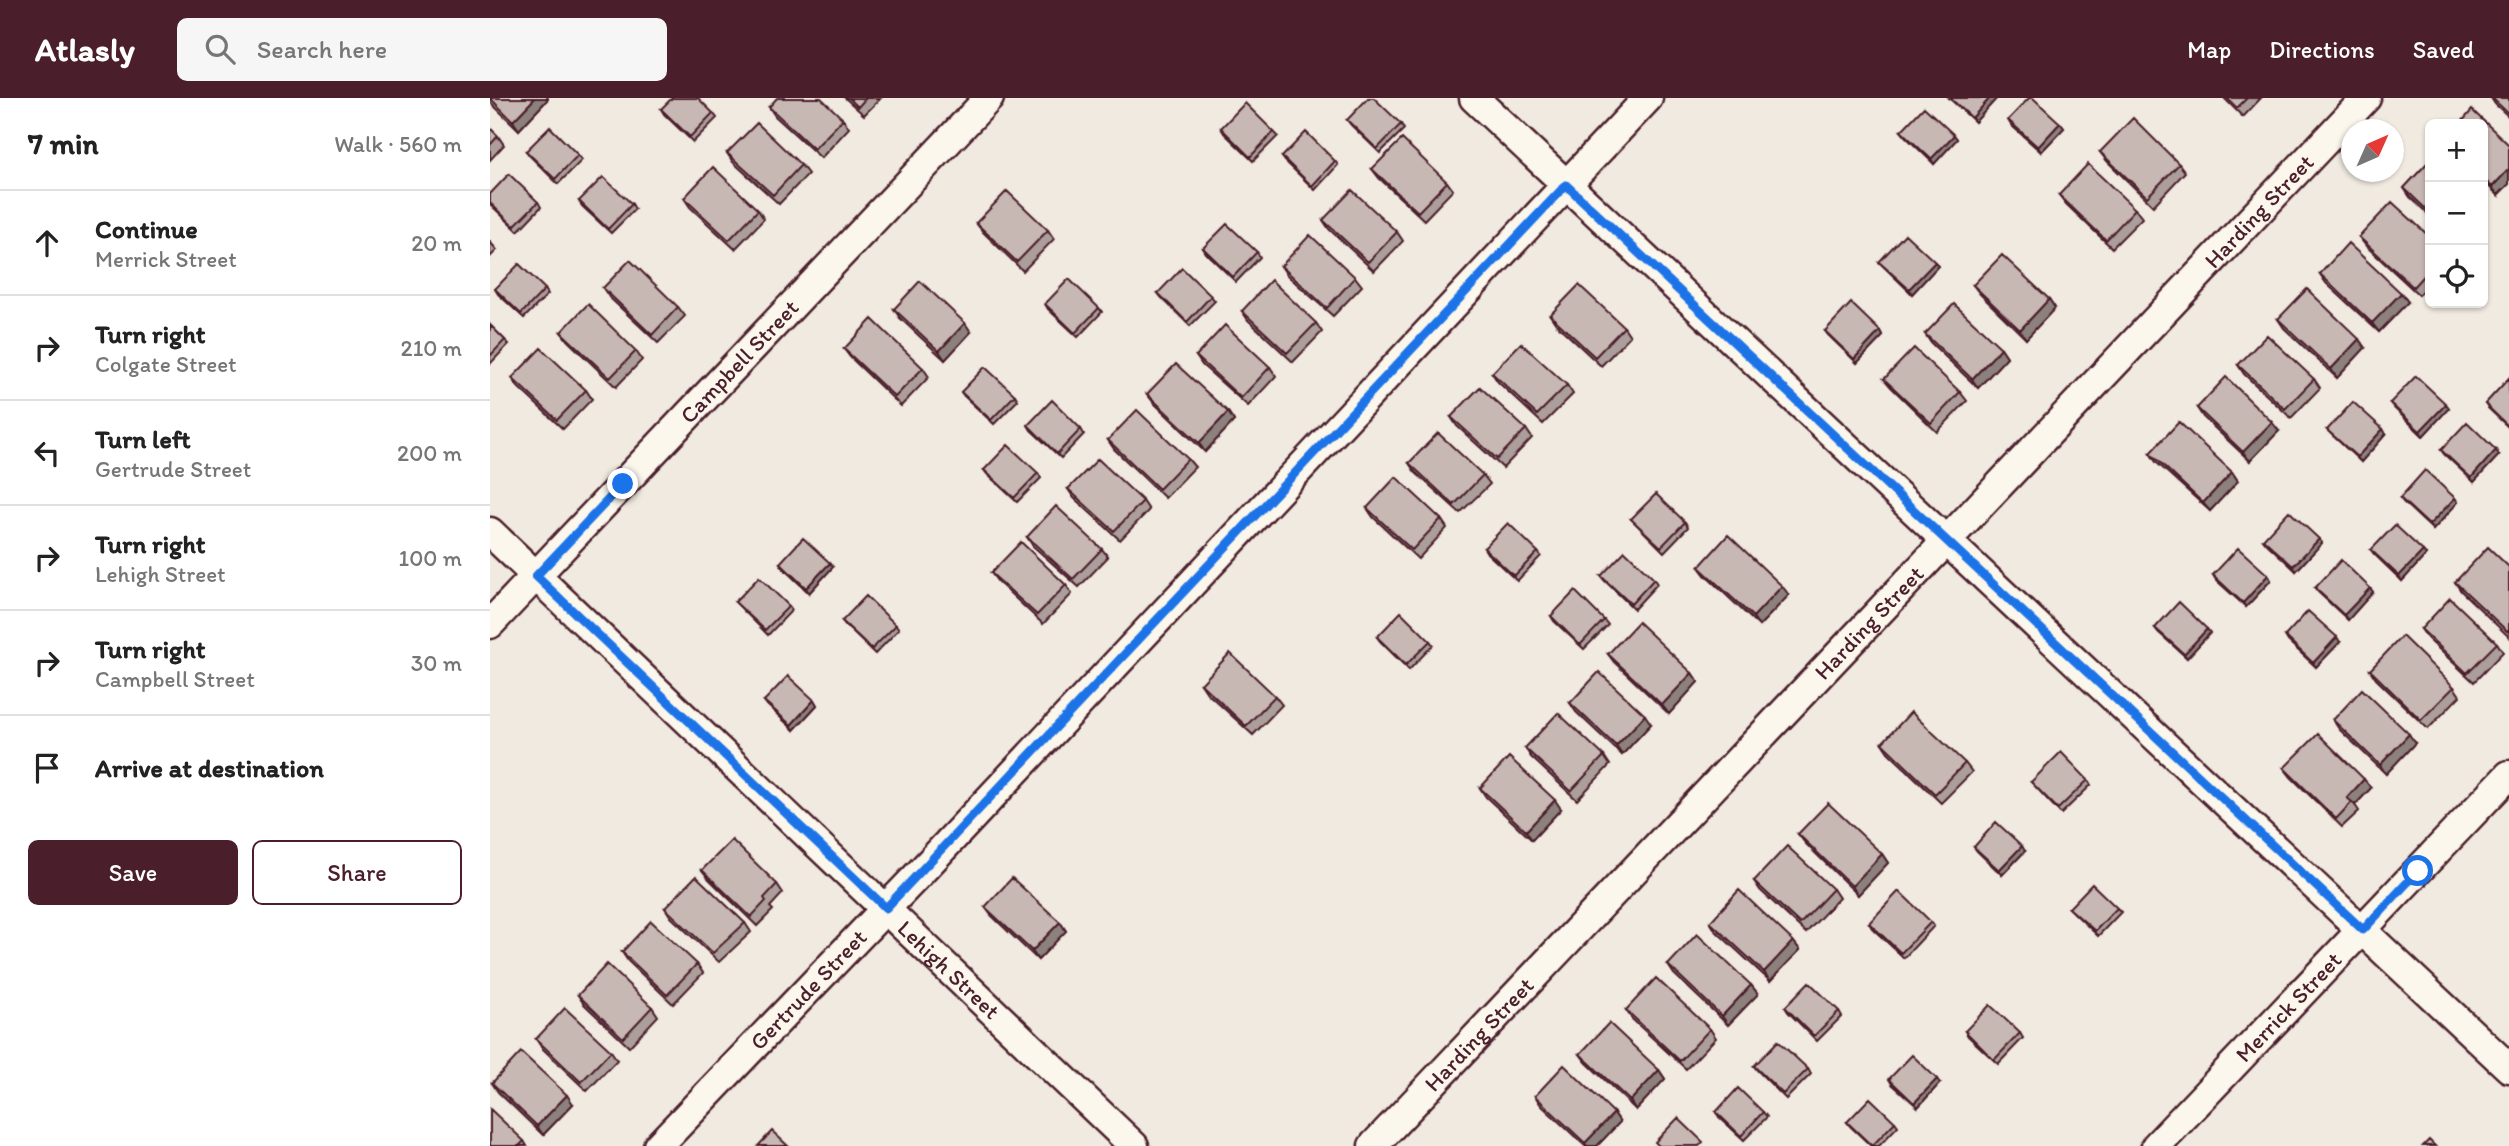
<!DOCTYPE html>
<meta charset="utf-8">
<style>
:root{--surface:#fff;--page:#f6f6f6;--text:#222;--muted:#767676;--line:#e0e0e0;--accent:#4a1f2b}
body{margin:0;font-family:Itim,sans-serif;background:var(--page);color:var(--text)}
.controls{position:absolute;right:21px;top:21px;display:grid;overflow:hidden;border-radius:10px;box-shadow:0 2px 5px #0004}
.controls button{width:63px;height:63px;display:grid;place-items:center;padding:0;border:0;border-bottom:2px solid var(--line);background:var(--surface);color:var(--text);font:35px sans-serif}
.compass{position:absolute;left:1851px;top:21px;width:63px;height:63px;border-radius:50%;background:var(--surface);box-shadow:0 2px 5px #0004;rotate:45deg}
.stop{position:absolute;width:21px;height:21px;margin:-16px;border:5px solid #1a73e8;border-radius:50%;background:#fff}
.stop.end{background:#1a73e8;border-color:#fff;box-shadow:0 2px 7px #0008}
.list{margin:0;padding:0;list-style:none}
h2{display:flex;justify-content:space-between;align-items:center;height:91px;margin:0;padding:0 28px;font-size:30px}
h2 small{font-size:23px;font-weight:400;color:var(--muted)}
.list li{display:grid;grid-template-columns:46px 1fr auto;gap:21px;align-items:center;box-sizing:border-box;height:105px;padding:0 28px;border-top:2px solid var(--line)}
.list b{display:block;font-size:26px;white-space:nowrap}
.list p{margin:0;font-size:23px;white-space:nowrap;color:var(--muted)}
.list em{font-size:23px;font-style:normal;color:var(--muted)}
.actions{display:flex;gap:14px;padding:21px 28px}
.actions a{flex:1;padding:16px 0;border:2px solid var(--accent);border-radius:10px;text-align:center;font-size:24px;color:var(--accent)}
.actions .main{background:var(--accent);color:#fff}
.icon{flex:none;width:38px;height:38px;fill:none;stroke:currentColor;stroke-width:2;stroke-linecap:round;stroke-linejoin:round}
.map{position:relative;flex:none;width:2019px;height:1048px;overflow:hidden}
header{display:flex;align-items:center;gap:42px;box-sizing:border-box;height:98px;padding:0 35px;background:var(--accent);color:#fff}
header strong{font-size:33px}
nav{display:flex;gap:38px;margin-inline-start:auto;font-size:24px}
.search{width:490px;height:63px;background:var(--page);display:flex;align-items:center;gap:18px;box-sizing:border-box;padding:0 24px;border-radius:10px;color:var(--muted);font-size:26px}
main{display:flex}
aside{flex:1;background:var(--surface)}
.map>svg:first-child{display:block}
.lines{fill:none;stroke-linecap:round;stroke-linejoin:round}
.street-casing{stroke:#4a1f2b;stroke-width:33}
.street{stroke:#fbf7ec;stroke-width:28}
.wall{fill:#ac9e9a;stroke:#4a1f2b;stroke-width:2}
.shaded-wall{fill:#8c817d;stroke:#4a1f2b;stroke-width:2}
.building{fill:#c8b8b3;stroke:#4a1f2b;stroke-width:2}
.route{stroke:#1a73e8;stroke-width:9}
.labels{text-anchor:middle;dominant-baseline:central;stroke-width:5;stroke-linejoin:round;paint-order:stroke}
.street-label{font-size:23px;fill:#4a1f2b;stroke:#fbf7ec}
</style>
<header>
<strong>Atlasly</strong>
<div class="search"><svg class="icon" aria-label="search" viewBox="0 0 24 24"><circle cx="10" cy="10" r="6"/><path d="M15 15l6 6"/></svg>Search here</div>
<nav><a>Map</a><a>Directions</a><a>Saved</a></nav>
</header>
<main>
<aside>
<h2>7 min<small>Walk · 560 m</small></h2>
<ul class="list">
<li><svg class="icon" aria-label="ahead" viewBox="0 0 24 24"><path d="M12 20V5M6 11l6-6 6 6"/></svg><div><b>Continue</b><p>Merrick Street</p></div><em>20 m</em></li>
<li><svg class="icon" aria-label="right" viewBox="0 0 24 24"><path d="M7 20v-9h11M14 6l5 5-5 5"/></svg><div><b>Turn right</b><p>Colgate Street</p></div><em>210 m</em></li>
<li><svg class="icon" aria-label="left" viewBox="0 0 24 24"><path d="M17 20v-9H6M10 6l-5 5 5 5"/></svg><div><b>Turn left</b><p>Gertrude Street</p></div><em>200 m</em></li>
<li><svg class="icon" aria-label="right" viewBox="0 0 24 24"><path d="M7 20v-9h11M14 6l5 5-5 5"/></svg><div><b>Turn right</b><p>Lehigh Street</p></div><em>100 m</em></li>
<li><svg class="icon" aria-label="right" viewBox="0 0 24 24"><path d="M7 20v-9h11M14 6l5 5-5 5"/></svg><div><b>Turn right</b><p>Campbell Street</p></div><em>30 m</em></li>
<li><svg class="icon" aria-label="arrive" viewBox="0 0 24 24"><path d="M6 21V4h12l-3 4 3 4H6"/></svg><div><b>Arrive at destination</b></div></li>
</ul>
<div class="actions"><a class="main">Save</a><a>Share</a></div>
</aside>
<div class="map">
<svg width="2019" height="1048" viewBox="0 0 2019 1048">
<rect width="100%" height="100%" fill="#f0eae0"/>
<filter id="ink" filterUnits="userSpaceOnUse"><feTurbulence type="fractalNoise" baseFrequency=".0143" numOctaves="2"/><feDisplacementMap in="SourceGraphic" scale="14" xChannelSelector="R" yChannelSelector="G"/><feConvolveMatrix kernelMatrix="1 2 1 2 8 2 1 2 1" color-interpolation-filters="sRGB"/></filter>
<g filter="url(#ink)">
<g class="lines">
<defs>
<g id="street">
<path d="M 984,0 L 2019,970"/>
<path id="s1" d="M 0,434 L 644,1048"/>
<path id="s2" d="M 0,526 L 499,0"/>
<path id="s3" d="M 168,1048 L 425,780 L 1158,0"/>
<path id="s4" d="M 883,1048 L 1876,0"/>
<path id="s5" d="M 1666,1048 L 2019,677"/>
</g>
</defs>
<!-- street casing -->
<use href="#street" class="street-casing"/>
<!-- street -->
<use href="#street" class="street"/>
</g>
<!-- wall -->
<path class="wall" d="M 0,0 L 58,0 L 58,1 L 29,32 L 0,4 Z
M 355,0 L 391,0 L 374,17 Z
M 1459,0 L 1507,0 L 1485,24 Z
M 1734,0 L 1771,0 L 1753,19 Z
M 2001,0 L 2019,0 L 2019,19 L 2005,6 Z
M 279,9 L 353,21 L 359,30 L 331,60 L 285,18 Z
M 171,11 L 223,15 L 227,20 L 203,44 L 174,16 Z
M 857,22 L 911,26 L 914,31 L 890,55 L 861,27 Z
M 1518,22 L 1570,25 L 1574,30 L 1551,54 L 1521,27 Z
M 1993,26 L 2008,97 L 1993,83 Z
M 0,30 L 8,38 L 14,47 L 0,62 Z
M 731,30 L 784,34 L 788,38 L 763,63 L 734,35 Z
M 1411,33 L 1464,37 L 1467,41 L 1444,66 L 1415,38 Z
M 36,53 L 88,57 L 92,62 L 68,86 L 40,58 Z
M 1610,54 L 1689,66 L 1695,74 L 1663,108 L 1617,63 Z
M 237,55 L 311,67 L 318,76 L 289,106 L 243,64 Z
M 792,59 L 845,63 L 848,67 L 825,92 L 795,63 Z
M 1940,62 L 1940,118 L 1920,99 L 1914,90 Z
M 882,71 L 957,84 L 963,92 L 934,122 L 889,80 Z
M 0,96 L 48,104 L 51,109 L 28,133 L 0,106 Z
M 1569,97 L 1645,111 L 1652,120 L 1622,150 L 1576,106 Z
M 194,100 L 268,112 L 274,121 L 245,151 L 200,109 Z
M 89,103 L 142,106 L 145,111 L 121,135 L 92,108 Z
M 833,122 L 907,134 L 913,143 L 884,173 L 839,131 Z
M 486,125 L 558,132 L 564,141 L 533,173 L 493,134 Z
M 1869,139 L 1940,139 L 1940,186 L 1929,197 L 1876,148 Z
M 0,144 L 7,152 L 0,159 Z
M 713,150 L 767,154 L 770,159 L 746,184 L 716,155 Z
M 1389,164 L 1445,164 L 1448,168 L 1422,196 L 1393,168 Z
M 791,168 L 865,179 L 872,188 L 843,218 L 797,177 Z
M 1830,176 L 1911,195 L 1918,204 L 1889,234 L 1836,185 Z
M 1483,187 L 1559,201 L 1565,210 L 1536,241 L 1490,196 Z
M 113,190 L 188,209 L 195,218 L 168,245 L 119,199 Z
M 5,191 L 55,191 L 58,196 L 34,220 L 8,196 Z
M 668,195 L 721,198 L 725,203 L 700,228 L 671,199 Z
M 555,206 L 609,210 L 612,214 L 588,239 L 558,211 Z
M 404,211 L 481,234 L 455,262 L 410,220 Z
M 752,213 L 826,225 L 832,234 L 803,264 L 758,222 Z
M 1060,217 L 1134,229 L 1140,238 L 1111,268 L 1066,226 Z
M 1788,221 L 1875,250 L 1847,280 L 1794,230 Z
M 0,227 L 19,246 L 0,266 Z
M 1335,233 L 1393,238 L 1367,265 L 1338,237 Z
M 71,234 L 146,253 L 152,262 L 126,289 L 78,243 Z
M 1435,236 L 1511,250 L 1517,259 L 1488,290 L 1441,245 Z
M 354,251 L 433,270 L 439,279 L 411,308 L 360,259 Z
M 706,258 L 780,269 L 786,278 L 758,308 L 712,267 Z
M 1748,267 L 1824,281 L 1830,290 L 1801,320 L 1754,276 Z
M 1002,275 L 1077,287 L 1083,296 L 1053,326 L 1008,284 Z
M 22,280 L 96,292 L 102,301 L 73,331 L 28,289 Z
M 2019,280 L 2019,330 L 1998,310 L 1995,306 Z
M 1394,281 L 1470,294 L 1477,303 L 1447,334 L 1401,289 Z
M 471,294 L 525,297 L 528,302 L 504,326 L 474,298 Z
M 657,296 L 738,314 L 744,323 L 715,354 L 664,305 Z
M 1900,305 L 1956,306 L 1959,310 L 1933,338 L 1904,310 Z
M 1707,310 L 1789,333 L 1760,363 L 1713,319 Z
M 961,319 L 1036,331 L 1042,340 L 1013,370 L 967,328 Z
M 538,327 L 591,331 L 594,336 L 571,360 L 541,332 Z
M 1837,332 L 1896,336 L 1871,364 L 1841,336 Z
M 618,342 L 698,361 L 705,369 L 675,400 L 624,351 Z
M 1951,352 L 2009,357 L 1984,384 L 1954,356 Z
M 1660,355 L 1742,374 L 1748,383 L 1720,413 L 1666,364 Z
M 919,365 L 993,377 L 1000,386 L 970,415 L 925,374 Z
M 494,372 L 548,375 L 551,380 L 527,404 L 497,376 Z
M 578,391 L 653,403 L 659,412 L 630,442 L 584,400 Z
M 1910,400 L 1965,400 L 1968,404 L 1943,432 L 1913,404 Z
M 877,410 L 951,421 L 957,430 L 928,461 L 883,419 Z
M 1141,421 L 1195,424 L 1198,429 L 1174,454 Z
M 537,439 L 612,451 L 618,459 L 589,489 L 543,448 Z
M 1773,441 L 1829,441 L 1832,445 L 1806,473 L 1776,445 Z
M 994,450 L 1048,454 L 1051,458 L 1027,483 L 997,455 Z
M 1881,452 L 1933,453 L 1936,457 L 1912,483 L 1884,456 Z
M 290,465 L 340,465 L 343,469 L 319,495 L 293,470 Z
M 1209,469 L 1299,497 L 1269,528 L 1215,477 Z
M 2019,469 L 2019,539 L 1971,493 L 1965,484 Z
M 501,475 L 576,487 L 582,496 L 553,526 L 508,484 Z
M 1723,477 L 1778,477 L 1781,482 L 1756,509 L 1726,482 Z
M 1111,478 L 1164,481 L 1167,486 L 1144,511 L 1114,482 Z
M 1825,490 L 1880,490 L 1883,494 L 1858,522 L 1828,494 Z
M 245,504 L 299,508 L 302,512 L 278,537 Z
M 1061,518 L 1114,522 L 1118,527 L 1094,551 L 1064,523 Z
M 352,523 L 406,527 L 409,531 L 385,556 L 356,528 Z
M 1665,530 L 1717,531 L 1720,535 L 1697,560 L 1668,534 Z
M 1931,531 L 2007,545 L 2013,554 L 1984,584 L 1937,540 Z
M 1795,538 L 1850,544 L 1826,569 L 1798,543 Z
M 887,539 L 940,543 L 943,547 L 919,572 L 890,543 Z
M 1118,556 L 1202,575 L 1208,584 L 1179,616 L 1124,564 Z
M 1880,572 L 1964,589 L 1970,598 L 1938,631 L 1886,581 Z
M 711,586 L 785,598 L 792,607 L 763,637 L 717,595 Z
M 324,602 L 327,607 L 304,632 L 277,607 L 274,603 Z
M 1080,605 L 1161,626 L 1132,657 L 1086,614 Z
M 1843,622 L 1925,645 L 1896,676 L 1849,631 Z
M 1392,645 L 1475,665 L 1482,674 L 1451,705 L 1398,654 Z
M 1035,650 L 1114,658 L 1120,667 L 1087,702 L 1041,659 Z
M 1794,670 L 1881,690 L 1865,707 L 1869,713 L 1852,729 L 1801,679 Z
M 1598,682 L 1601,687 L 1571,716 L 1541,684 Z
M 990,690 L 1071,711 L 1042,742 L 996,699 Z
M 1308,736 L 1392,756 L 1398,765 L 1368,797 L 1315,745 Z
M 1484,749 L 1535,753 L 1512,777 L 1487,753 Z
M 212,772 L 287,786 L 293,795 L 280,809 L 283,812 L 267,828 L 219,781 Z
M 1264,783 L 1343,791 L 1349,800 L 1316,835 L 1270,792 Z
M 495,809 L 570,824 L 576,833 L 548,862 L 501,817 Z
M 175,810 L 255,825 L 261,834 L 229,864 L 181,819 Z
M 1579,810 L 1627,810 L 1631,814 L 1608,838 L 1583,814 Z
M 1220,824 L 1303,843 L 1310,852 L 1280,883 L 1226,833 Z
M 1441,824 L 1444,828 L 1414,860 L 1382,830 L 1379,825 Z
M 132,854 L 207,866 L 213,875 L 183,906 L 138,863 Z
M 1178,867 L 1261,887 L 1268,896 L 1238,927 L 1184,876 Z
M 88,897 L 162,909 L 168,918 L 139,949 L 94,906 Z
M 1295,909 L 1349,913 L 1352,918 L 1327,943 L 1298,914 Z
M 1136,912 L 1220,931 L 1226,940 L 1196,971 L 1142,921 Z
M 1475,933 L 1530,935 L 1533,940 L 1508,966 L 1478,938 Z
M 46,941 L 121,953 L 127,962 L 97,993 L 52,950 Z
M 1090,956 L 1169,972 L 1175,981 L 1146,1012 L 1096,964 Z
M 1264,968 L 1318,971 L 1321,976 L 1296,1001 L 1267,972 Z
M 1399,981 L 1450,985 L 1428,1009 L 1402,986 Z
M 2,985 L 83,1006 L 53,1037 L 8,994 Z
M 1045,998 L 1124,1015 L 1130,1024 L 1107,1048 L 1095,1048 L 1051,1007 Z
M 1226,1014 L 1273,1014 L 1277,1019 L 1254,1042 L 1229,1019 Z
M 1357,1024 L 1405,1024 L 1408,1028 L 1389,1048 L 1381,1048 L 1360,1028 Z
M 34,1043 L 37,1048 L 0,1048 Z"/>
<!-- shaded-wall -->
<path class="shaded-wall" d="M 45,0 L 58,0 L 58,1 L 29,32 L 23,23 Z
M 1500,0 L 1507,0 L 1485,24 L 1482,20 Z
M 1570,25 L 1574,30 L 1551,54 L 1548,49 Z
M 1464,37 L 1467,41 L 1444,66 L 1441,61 Z
M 2019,71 L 2019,86 L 2008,97 L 2002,89 Z
M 1993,108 L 1997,114 L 1993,119 Z
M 1445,164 L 1448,168 L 1422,196 L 1419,191 Z
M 1911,195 L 1918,204 L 1889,234 L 1882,225 Z
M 1559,201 L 1565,210 L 1536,241 L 1530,232 Z
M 475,225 L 481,234 L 455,262 L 449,253 Z
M 1390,233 L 1393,238 L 1367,265 L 1364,261 Z
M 1869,241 L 1875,250 L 1847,280 L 1841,271 Z
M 1511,250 L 1517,259 L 1488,290 L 1482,281 Z
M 1956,306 L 1959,310 L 1933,338 L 1930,333 Z
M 738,314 L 744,323 L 715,354 L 709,345 Z
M 1782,324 L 1789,333 L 1760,363 L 1753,354 Z
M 1893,331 L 1896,336 L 1871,364 L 1867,359 Z
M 2006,352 L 2009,357 L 1984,384 L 1981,380 Z
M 1742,374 L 1748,383 L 1720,413 L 1713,405 Z
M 1965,400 L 1968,404 L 1943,432 L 1939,427 Z
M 1829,441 L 1832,445 L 1806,473 L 1803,468 Z
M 1933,453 L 1936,457 L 1912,483 L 1909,478 Z
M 340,465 L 343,469 L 319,495 L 316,490 Z
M 1778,477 L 1781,482 L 1756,509 L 1753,505 Z
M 1292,488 L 1299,497 L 1269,528 L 1263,519 Z
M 1880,490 L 1883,494 L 1858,522 L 1854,517 Z
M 1717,531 L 1720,535 L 1697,560 L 1694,556 Z
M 1847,539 L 1850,544 L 1826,569 L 1823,565 Z
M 1202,575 L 1208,584 L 1179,616 L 1172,607 Z
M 324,602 L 327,607 L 304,632 L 301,627 Z
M 1155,617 L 1161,626 L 1132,657 L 1126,648 Z
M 1919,636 L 1925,645 L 1896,676 L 1890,667 Z
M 1874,681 L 1881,690 L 1865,707 L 1857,700 Z
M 1065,702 L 1071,711 L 1042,742 L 1036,733 Z
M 1532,748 L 1535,753 L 1512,777 L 1509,772 Z
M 1392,756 L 1398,765 L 1368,797 L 1362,788 Z
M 570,824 L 576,833 L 548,862 L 542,853 Z
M 1303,843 L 1310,852 L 1280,883 L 1274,874 Z
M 1261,887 L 1268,896 L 1238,927 L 1232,918 Z
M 1169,972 L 1175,981 L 1146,1012 L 1140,1003 Z
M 1447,981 L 1450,985 L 1428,1009 L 1424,1005 Z
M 77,997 L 83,1006 L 53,1037 L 47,1028 Z
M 1124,1015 L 1130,1024 L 1107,1048 L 1097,1048 L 1095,1045 Z"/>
<!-- building -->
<path class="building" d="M 0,0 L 45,0 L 23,23 Z
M 182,0 L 208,0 L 223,15 L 200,39 L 171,11 Z
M 287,0 L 331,0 L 353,21 L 324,51 L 279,9 Z
M 359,0 L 376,0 L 368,9 Z
M 878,0 L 884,0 L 911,26 L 887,51 L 857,22 Z
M 1460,0 L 1500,0 L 1482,20 Z
M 1539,0 L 1543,0 L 1570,25 L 1548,49 L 1518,22 Z
M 1737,0 L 1757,0 L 1747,10 Z
M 2002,0 L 2019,0 L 2019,16 Z
M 755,5 L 784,34 L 760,59 L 731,30 Z
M 1434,9 L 1464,37 L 1441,61 L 1411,33 Z
M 1982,12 L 2019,47 L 2019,71 L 2002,89 L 1993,80 L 1993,26 L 1970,26 Z
M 1643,20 L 1689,66 L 1657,99 L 1610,54 Z
M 267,25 L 311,67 L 283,97 L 237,55 Z
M 60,29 L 88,57 L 65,81 L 36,53 Z
M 0,30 L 8,38 L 0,47 Z
M 816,34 L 845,63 L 822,88 L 792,59 Z
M 912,41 L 957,84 L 928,114 L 882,71 Z
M 1940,62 L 1940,115 L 1914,90 Z
M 1598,66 L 1645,111 L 1616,142 L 1569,97 Z
M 223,69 L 268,112 L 239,142 L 194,100 Z
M 19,76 L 48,104 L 24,128 L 0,105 L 0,96 Z
M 113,79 L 142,106 L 118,131 L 89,103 Z
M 862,92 L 907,134 L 878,164 L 833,122 Z
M 517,93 L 558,132 L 527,164 L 486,125 Z
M 1902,104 L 1940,139 L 1940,170 L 1923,189 L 1869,139 Z
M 737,126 L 767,154 L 743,179 L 713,150 Z
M 1415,136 L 1445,164 L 1419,191 L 1389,164 Z
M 820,137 L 865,179 L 837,210 L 791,168 Z
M 1858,145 L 1911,195 L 1882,225 L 1830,176 Z
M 1512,157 L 1559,201 L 1530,232 L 1483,187 Z
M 140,162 L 188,209 L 162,237 L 113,190 Z
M 29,166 L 55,191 L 31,216 L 5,191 Z
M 692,170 L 721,198 L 697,224 L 668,195 Z
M 579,181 L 609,210 L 585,235 L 555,206 Z
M 781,182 L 826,225 L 797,255 L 752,213 Z
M 430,183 L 475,225 L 449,253 L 404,211 Z
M 1089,187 L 1134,229 L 1105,259 L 1060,217 Z
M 1817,191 L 1869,241 L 1841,271 L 1788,221 Z
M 1361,205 L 1390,233 L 1364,261 L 1335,233 Z
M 98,206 L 146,253 L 120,280 L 71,234 Z
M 1464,206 L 1511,250 L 1482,281 L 1435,236 Z
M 382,221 L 433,270 L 405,299 L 354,251 Z
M 0,227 L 15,242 L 0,258 Z
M 735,227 L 780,269 L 751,300 L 706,258 Z
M 1777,237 L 1824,281 L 1795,311 L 1748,267 Z
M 1031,245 L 1077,287 L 1047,317 L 1002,275 Z
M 51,250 L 96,292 L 67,322 L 22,280 Z
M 1424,250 L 1470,294 L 1441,325 L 1394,281 Z
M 686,266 L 738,314 L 709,345 L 657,296 Z
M 495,269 L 525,297 L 501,322 L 471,294 Z
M 1926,278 L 1956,306 L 1930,333 L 1900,305 Z
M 1736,279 L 1782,324 L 1753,354 L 1707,310 Z
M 2019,280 L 2019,329 L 1995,306 Z
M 990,289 L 1036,331 L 1007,361 L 961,319 Z
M 562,302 L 591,331 L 567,356 L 538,327 Z
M 1863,304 L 1893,331 L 1867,359 L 1837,332 Z
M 647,312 L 698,361 L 669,391 L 618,342 Z
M 1689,324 L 1742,374 L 1713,405 L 1660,355 Z
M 1977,324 L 2006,352 L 1981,380 L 1951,352 Z
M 948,335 L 993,377 L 964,407 L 919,365 Z
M 518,347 L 548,375 L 524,400 L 494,372 Z
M 608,361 L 653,403 L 624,433 L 578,391 Z
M 1935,372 L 1965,400 L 1939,427 L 1910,400 Z
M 906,379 L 951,421 L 922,452 L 877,410 Z
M 1166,396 L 1195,424 L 1171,449 L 1141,421 Z
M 566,408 L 612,451 L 583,481 L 537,439 Z
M 1799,413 L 1829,441 L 1803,468 L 1773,441 Z
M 1018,425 L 1048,454 L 1024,478 L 994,450 Z
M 1905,427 L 1933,453 L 1909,478 L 1881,452 Z
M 1238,437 L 1292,488 L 1263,519 L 1209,469 Z
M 313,440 L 340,465 L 316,490 L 290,465 Z
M 531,444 L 576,487 L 547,517 L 501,475 Z
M 1998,449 L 2019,469 L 2019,531 L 2017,533 L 1965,484 Z
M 1748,450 L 1778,477 L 1753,505 L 1723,477 Z
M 1135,453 L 1164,481 L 1141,506 L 1111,478 Z
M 1851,462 L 1880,490 L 1854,517 L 1825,490 Z
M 269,479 L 299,508 L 275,532 L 245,504 Z
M 1085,493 L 1114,522 L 1090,547 L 1061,518 Z
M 376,498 L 406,527 L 382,551 L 352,523 Z
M 1960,500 L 2007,545 L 1977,575 L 1931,531 Z
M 1689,504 L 1717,531 L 1694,556 L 1665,530 Z
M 1818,513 L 1847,539 L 1823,565 L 1795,538 Z
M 911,514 L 940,543 L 916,567 L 887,539 Z
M 1148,524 L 1202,575 L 1172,607 L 1118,556 Z
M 1912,538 L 1964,589 L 1931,622 L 1880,572 Z
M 740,555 L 785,598 L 756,628 L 711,586 Z
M 1109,574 L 1155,617 L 1126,648 L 1080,605 Z
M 298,578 L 324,602 L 301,627 L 274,603 Z
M 1872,591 L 1919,636 L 1890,667 L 1843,622 Z
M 1421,614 L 1475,665 L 1445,696 L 1392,645 Z
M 1068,615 L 1114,658 L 1081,693 L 1035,650 Z
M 1828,636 L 1874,681 L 1857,700 L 1862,704 L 1846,721 L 1794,670 Z
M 1571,654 L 1598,682 L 1568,711 L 1541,684 Z
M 1019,659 L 1065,702 L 1036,733 L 990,690 Z
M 1338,705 L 1392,756 L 1362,788 L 1308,736 Z
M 1506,724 L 1532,748 L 1509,772 L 1484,749 Z
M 242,742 L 287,786 L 274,800 L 276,803 L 261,819 L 212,772 Z
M 1297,748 L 1343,791 L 1310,826 L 1264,783 Z
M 206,778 L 255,825 L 223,855 L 175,810 Z
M 522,780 L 570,824 L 542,853 L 495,809 Z
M 1602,786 L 1627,810 L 1605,833 L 1579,810 Z
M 1249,792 L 1303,843 L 1274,874 L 1220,824 Z
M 1409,793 L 1441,824 L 1411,855 L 1379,825 Z
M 161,823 L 207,866 L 177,897 L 132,854 Z
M 1207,836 L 1261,887 L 1232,918 L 1178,867 Z
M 117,866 L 162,909 L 133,940 L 88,897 Z
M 1166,880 L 1220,931 L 1190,963 L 1136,912 Z
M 1319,884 L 1349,913 L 1324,938 L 1295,909 Z
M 1500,907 L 1530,935 L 1504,962 L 1475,933 Z
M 75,910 L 121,953 L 91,984 L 46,941 Z
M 1119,925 L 1169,972 L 1140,1003 L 1090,956 Z
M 1288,943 L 1318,971 L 1293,996 L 1264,968 Z
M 31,954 L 77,997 L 47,1028 L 2,985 Z
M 1422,957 L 1447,981 L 1424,1005 L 1399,981 Z
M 1074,967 L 1124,1015 L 1095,1045 L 1045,998 Z
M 1248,990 L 1273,1014 L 1251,1038 L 1226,1014 Z
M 1380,1000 L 1405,1024 L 1382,1048 L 1357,1024 Z
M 0,1011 L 34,1043 L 29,1048 L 0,1048 Z
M 1188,1020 L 1213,1044 L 1209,1048 L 1169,1048 L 1165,1044 Z
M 282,1033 L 298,1048 L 268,1048 Z
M 1939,1042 L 1945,1048 L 1933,1048 Z"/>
</g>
<g class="lines" filter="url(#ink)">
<!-- route -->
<path class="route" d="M 133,386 L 46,478 L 396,810 L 1076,87 L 1873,832 L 1928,773"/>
</g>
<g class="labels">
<!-- street labels -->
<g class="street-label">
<text stroke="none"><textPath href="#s4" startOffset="1288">Harding Street</textPath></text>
<text stroke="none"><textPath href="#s2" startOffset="362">Campbell Street</textPath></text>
<text stroke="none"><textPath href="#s4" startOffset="721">Harding Street</textPath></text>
<text stroke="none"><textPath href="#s1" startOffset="634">Lehigh Street</textPath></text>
<text stroke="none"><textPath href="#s3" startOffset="217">Gertrude Street</textPath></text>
<text stroke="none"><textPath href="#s5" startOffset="192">Merrick Street</textPath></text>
<text stroke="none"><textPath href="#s4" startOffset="154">Harding Street</textPath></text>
</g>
</g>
</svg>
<div class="controls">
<button>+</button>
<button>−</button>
<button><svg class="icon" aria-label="locate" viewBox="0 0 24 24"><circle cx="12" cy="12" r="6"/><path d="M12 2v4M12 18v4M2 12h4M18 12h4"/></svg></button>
</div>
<svg class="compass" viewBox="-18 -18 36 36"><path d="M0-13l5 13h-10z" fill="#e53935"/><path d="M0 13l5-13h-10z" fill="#767676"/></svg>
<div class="stop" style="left:1928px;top:773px"></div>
<div class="stop end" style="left:133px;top:386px"></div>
</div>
</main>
